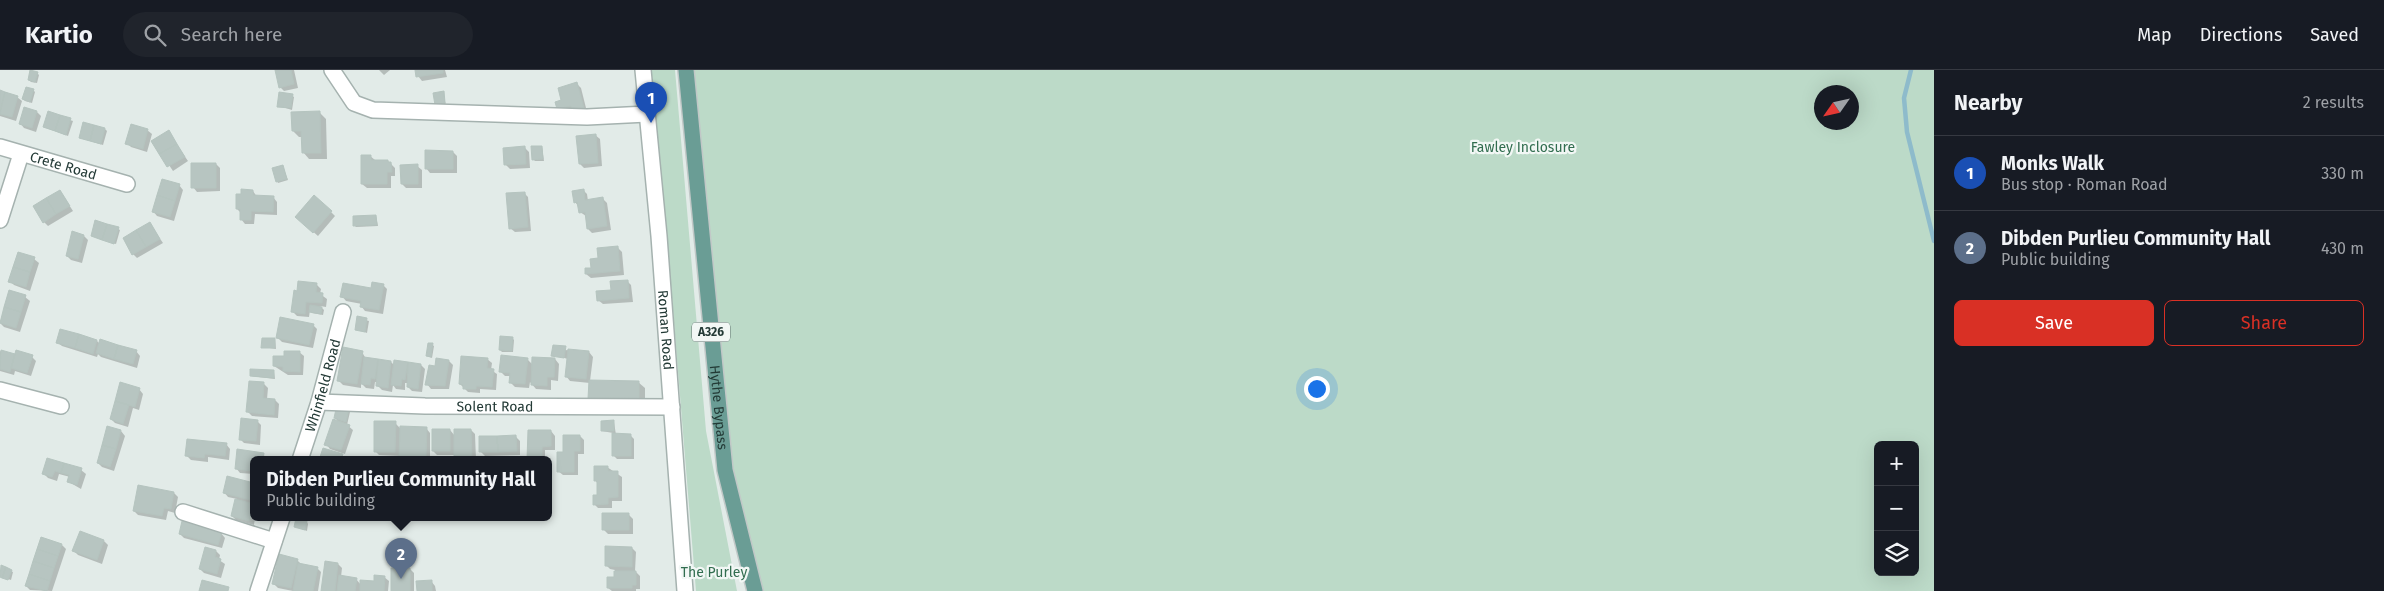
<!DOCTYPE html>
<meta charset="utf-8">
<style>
:root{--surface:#171b24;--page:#20242c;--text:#f1f3f6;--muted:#9ea1a6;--line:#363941;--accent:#d93025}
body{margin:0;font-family:"Fira Sans",sans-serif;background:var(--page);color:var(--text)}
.controls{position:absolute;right:15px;bottom:15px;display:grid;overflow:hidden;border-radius:8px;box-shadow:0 5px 20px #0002}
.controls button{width:45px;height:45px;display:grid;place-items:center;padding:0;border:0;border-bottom:1px solid var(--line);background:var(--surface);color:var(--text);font:25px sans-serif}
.compass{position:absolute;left:1814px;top:15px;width:45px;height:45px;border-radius:50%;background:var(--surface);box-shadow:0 5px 20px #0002;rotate:236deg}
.you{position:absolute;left:1316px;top:318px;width:18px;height:18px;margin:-12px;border:4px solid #fff;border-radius:50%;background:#1a73e8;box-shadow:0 0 0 8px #1a73e833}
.badge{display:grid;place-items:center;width:32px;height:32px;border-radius:50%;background:var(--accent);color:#fff;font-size:16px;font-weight:700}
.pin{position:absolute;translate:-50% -41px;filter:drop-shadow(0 1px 2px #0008)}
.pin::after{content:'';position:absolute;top:26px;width:18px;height:15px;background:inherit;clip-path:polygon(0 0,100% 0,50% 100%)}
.popup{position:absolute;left:250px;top:386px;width:302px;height:65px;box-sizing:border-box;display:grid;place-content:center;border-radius:8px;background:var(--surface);filter:drop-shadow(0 1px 4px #0005);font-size:16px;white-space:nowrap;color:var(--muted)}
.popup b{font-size:19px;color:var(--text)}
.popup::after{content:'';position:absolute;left:50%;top:100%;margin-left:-10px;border:10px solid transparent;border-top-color:var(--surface)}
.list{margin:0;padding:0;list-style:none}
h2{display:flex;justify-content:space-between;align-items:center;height:65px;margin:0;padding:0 20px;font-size:21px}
h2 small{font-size:16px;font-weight:400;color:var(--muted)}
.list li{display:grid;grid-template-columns:32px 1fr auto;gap:15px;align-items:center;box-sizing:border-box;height:75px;padding:0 20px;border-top:1px solid var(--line)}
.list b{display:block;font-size:19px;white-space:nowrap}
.list p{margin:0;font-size:16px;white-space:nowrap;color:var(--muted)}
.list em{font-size:16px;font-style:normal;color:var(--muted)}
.actions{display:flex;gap:10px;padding:15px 20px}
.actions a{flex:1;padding:11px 0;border:1px solid var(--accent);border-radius:8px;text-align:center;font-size:18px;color:var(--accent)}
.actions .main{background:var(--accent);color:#fff}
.icon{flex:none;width:28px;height:28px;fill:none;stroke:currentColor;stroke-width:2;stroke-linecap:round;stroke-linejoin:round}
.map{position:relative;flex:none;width:1934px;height:521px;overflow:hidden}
header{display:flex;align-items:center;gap:30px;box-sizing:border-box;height:70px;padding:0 25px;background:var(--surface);border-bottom:1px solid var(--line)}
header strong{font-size:24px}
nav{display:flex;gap:28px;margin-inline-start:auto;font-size:18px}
.search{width:350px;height:45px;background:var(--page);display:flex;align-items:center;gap:12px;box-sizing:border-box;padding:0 18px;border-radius:28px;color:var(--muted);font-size:19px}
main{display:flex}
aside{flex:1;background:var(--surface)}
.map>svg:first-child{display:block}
.green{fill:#bcdac8;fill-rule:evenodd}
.shadow{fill:#0003}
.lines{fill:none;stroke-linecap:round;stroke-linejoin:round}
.stream{stroke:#8ebbcb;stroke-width:4.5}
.building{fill:#b7c5c1;stroke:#b5c4bf}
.minor-casing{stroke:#a5b2af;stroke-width:18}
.major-casing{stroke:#c1c8c7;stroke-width:18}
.minor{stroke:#fff;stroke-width:15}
.major{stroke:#6a9d95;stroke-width:15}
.labels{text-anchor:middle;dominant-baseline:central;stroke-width:4.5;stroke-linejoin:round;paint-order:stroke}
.shield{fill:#f2f7f5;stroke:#61736f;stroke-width:1}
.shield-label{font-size:12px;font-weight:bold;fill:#233a36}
.park-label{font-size:14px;fill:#316d4f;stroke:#f2f7f5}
.street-label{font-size:14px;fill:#233a36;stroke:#f2f7f5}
</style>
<header>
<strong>Kartio</strong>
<div class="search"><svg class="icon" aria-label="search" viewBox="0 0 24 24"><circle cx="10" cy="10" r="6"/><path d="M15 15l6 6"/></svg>Search here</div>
<nav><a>Map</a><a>Directions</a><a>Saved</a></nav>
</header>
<main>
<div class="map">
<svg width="1934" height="521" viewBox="0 0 1934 521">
<rect width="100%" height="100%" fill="#e2ebe8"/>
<!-- green -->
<path class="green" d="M 648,0 L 675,0 L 706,361 L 737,521 L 696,521 L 667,167 Z
M 692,0 L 1934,0 L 1934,521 L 763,521 L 728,377 ZM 1822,22 L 1852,22 L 1852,52 L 1822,52 ZM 1878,375 L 1915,375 L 1915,502 L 1878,502 Z"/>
<!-- shadow -->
<path class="shadow" d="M 276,0 L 294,0 L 298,18 L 284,21 L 280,17 Z
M 379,0 L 390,0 L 384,5 Z
M 417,0 L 445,0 L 447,7 L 422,11 L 418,6 Z
M 37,3 L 39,5 L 37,13 L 31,12 L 29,10 Z
M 577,14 L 581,18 L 587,42 L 559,39 Z
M 33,20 L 35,22 L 32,33 L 25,31 L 23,29 Z
M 0,22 L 17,27 L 22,31 L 16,51 L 0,46 Z
M 443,23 L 446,35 L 438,36 L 436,34 Z
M 292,26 L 294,27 L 292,40 L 279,36 Z
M 25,38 L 37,42 L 41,46 L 36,62 L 24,58 L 20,53 Z
M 49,43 L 73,51 L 68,66 L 44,57 Z
M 320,43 L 326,49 L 327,89 L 309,89 L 303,82 L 303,67 L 299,67 L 293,61 Z
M 105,59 L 107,61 L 103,75 L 80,68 Z
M 147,60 L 152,64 L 147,82 L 131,77 L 127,73 Z
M 168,62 L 188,91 L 173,101 L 153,71 Z
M 595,65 L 600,69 L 602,96 L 584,98 L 580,94 Z
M 524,77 L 529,82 L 530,98 L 510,99 L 506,95 Z
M 542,77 L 544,91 L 535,91 L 533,89 Z
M 453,82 L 457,86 L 457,103 L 430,103 L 426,98 Z
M 370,86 L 375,90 L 388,91 L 395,98 L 395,106 L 391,106 L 391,118 L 367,118 L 362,114 Z
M 216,94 L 220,98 L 220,121 L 197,122 L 193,117 Z
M 417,96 L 422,100 L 422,118 L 406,118 L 402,114 Z
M 283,97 L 288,110 L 278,113 L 277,111 Z
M 179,115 L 183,120 L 174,151 L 157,146 L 153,141 Z
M 583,120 L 587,124 L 588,131 L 603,129 L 607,133 L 611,160 L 592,163 L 588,159 L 586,146 L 580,142 L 579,137 L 575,132 Z
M 60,121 L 73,141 L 48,156 L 44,152 Z
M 253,121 L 257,127 L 273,127 L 277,132 L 277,145 L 255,144 L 254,154 L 245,154 L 241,149 L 241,143 L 237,139 Z
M 524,123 L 528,127 L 531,161 L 515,162 L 510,158 Z
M 331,142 L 335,146 L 318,166 L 301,151 Z
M 376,146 L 378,156 L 356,157 L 355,156 Z
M 150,154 L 163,173 L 137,188 L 133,184 Z
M 118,159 L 120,160 L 116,174 L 92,166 Z
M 84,166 L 88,170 L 82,193 L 71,190 L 67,186 Z
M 618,178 L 622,182 L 624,205 L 591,208 L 586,204 L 599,189 Z
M 34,189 L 39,193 L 30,221 L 14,215 L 10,211 Z
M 627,211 L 631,215 L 633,232 L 603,234 L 598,230 Z
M 316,214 L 321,219 L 320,224 L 327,229 L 326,237 L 320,236 L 324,240 L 323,245 L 312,243 L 310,240 L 309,247 L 297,246 L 293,242 Z
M 383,215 L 387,219 L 383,244 L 365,241 L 361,236 L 362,234 L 346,231 L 342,226 Z
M 9,222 L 25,227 L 30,231 L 20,262 L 4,257 L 0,253 Z
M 358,248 L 369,251 L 367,263 L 356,259 Z
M 313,255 L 317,259 L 313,278 L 282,272 L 278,268 Z
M 512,268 L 514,270 L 513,282 L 502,282 L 500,280 Z
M 275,269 L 276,279 L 263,277 Z
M 97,271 L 100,274 L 136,281 L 140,286 L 137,298 L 101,287 L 98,284 L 97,287 L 62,276 L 57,272 Z
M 432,275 L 434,276 L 432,288 L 427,286 Z
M 565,277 L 565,280 L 589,282 L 593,287 L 590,311 L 638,312 L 645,318 L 645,335 L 596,335 L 589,328 L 590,313 L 570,311 L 566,306 L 568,289 L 553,285 Z
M 0,281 L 16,286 L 32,287 L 36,291 L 31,306 L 15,301 L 14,305 L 0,301 Z
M 299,282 L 304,286 L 303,305 L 288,305 L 274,296 L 285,288 Z
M 362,282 L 366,289 L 391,292 L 395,296 L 395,291 L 421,295 L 425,299 L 422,322 L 412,321 L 408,317 L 408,313 L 405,313 L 405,320 L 396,319 L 393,315 L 392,322 L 382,320 L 378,316 L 378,312 L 375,312 L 374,319 L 366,318 L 361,313 L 361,318 L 343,315 L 339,311 Z
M 487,289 L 492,293 L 491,300 L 497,304 L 496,320 L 480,319 L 480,323 L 468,322 L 460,314 Z
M 527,289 L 533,295 L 555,289 L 559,294 L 558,311 L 551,310 L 551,320 L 536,319 L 530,312 L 529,318 L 515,317 L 510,312 L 511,306 L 505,306 L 500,301 Z
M 449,291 L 453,295 L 449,319 L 431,319 L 427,314 L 436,297 Z
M 274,302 L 275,309 L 251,306 Z
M 264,314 L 268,318 L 267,329 L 275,330 L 279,334 L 278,348 L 252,346 L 248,342 Z
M 139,319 L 143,324 L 139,340 L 133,338 L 128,357 L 115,353 L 111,349 Z
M 337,341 L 350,342 L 347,355 L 353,360 L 345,384 L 330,379 L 326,374 L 340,353 L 335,348 Z
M 257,351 L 261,355 L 260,375 L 244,373 L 240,369 Z
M 614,352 L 616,365 L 630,365 L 634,369 L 634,389 L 617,389 L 613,385 L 613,363 L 602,361 Z
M 395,353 L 400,358 L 426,358 L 430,363 L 430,390 L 404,390 L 401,386 L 379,385 L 375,381 Z
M 450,360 L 455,366 L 471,360 L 475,364 L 476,390 L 456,390 L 456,385 L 437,385 L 433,381 Z
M 121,361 L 125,366 L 114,401 L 102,397 L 98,393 Z
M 551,361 L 555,366 L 555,380 L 545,380 L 545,390 L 529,390 L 529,362 Z
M 580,366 L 584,370 L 584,384 L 578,384 L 578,405 L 563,405 L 558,401 L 564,384 Z
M 516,367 L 520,371 L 520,385 L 485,386 L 480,381 Z
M 226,374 L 230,379 L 229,390 L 208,387 L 208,392 L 191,390 L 186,385 Z
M 324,380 L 342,385 L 346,390 L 321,390 Z
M 263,384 L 267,390 L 254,390 L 254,404 L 240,403 L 236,398 Z
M 48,389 L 81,400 L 86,404 L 81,419 L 69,412 L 70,407 L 59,404 L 57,411 L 48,408 L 44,404 Z
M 607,397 L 622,407 L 622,431 L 612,431 L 612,438 L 598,438 L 594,434 L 598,426 L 598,414 L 595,410 Z
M 254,414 L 254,433 L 250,432 L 254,436 L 254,448 L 255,448 L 254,455 L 236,450 L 232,446 L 237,429 L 228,427 L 224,422 Z
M 174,423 L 178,427 L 175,443 L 168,441 L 166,450 L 138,445 L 134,441 Z
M 629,445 L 633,449 L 633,464 L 608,464 L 604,460 Z
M 307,452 L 308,454 L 307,461 L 296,457 Z
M 80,463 L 104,471 L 108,475 L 102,494 L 78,485 L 74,481 Z
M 221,463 L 225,468 L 222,478 L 184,468 L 180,464 Z
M 62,475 L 66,479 L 52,521 L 30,520 L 26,516 Z
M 632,478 L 636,482 L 635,501 L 640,506 L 640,519 L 636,519 L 636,521 L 612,521 L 608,518 L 615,508 L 615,500 L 610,499 L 606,495 Z
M 216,481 L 220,485 L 219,490 L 225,494 L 221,508 L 204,503 L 200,499 Z
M 297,490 L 301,494 L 317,498 L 321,502 L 318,521 L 293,521 L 278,518 L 273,513 Z
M 338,494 L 342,498 L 341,507 L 356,509 L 361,515 L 375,512 L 384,507 L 389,511 L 388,521 L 322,521 Z
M 2,497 L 13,502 L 11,510 L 0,506 Z
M 410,499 L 414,503 L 414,521 L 392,521 Z
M 431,511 L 435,516 L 436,521 L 418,521 Z"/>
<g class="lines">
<!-- stream -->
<path class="stream" d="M 1911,0 L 1904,28 L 1907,62 L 1934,171"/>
</g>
<!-- building -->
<path class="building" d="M 30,0 L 38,2 L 35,12 L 28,10 Z
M 275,0 L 291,0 L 294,14 L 279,18 Z
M 415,0 L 443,0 L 443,3 L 416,7 Z
M 577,12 L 584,38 L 572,41 L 571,36 L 557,39 L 555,32 L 561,30 L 558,18 Z
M 26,17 L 34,19 L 30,32 L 22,29 Z
M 0,20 L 5,22 L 0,40 Z
M 444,21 L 445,33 L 435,35 L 433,23 Z
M 5,22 L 18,26 L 12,47 L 0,44 Z
M 279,22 L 293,24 L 291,38 L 277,37 Z
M 24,37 L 37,41 L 32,58 L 19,54 Z
M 48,41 L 60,45 L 55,61 L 43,57 Z
M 320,41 L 321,83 L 302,83 L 301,61 L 292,61 L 291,42 Z
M 60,45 L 71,48 L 66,65 L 55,61 Z
M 83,52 L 94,55 L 90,71 L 79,68 Z
M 131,54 L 148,59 L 143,79 L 125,74 Z
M 94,55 L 105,58 L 101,74 L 90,71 Z
M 169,60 L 177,74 L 159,84 L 151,71 Z
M 596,64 L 598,93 L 579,94 L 576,66 Z
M 177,74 L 185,87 L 167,97 L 159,84 Z
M 525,76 L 526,94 L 504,95 L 503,78 Z
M 531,76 L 542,76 L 543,89 L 532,90 Z
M 425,80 L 453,81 L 453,99 L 425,99 Z
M 361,85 L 371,85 L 371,90 L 388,90 L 388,92 L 391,92 L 392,102 L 387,102 L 387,114 L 361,114 Z
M 191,93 L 216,93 L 216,118 L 191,118 Z
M 418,94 L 418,114 L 401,114 L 400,95 Z
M 283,95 L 287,109 L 276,112 L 272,98 Z
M 162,109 L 180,114 L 175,131 L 157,125 Z
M 241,119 L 253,120 L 253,125 L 274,126 L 273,142 L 251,141 L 251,150 L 240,150 L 240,139 L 236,139 L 236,124 L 241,124 Z
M 584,119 L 585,130 L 603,127 L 607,156 L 587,159 L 585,142 L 579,143 L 577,132 L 574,133 L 572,121 Z
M 60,120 L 70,136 L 56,144 L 46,128 Z
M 525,122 L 528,157 L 509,159 L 506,123 Z
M 157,125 L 175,131 L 170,147 L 152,142 Z
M 314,125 L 332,141 L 313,163 L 295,147 Z
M 46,128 L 56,144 L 43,153 L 33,136 Z
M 376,145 L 377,155 L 353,156 L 353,146 Z
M 95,150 L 107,154 L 102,170 L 91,166 Z
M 150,152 L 160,169 L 146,177 L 136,160 Z
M 107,154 L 119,157 L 114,174 L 102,170 Z
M 136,160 L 146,177 L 132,185 L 123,168 Z
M 72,161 L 84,165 L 78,189 L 66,186 Z
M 618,176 L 620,201 L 585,204 L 585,198 L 591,198 L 590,189 L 598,188 L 597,178 Z
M 18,182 L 35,187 L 30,202 L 13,197 Z
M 13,197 L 30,202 L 26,217 L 8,212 Z
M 628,210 L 629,228 L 597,231 L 596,221 L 611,220 L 610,211 Z
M 298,211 L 317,213 L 316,222 L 323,223 L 322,233 L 306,232 L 305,244 L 291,242 L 294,220 L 297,221 Z
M 372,212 L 384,214 L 379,240 L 360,237 L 361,231 L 340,227 L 343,213 L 371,218 Z
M 9,220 L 26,225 L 21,242 L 4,237 Z
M 310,235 L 322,237 L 321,244 L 309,242 Z
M 4,237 L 21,242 L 16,258 L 0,253 Z
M 357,246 L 367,248 L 365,262 L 355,260 Z
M 280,247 L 314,254 L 309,275 L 276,268 Z
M 60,259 L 79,264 L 75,278 L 56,273 Z
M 79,264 L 97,270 L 93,284 L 75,278 Z
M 500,266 L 513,267 L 512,281 L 499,280 Z
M 262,268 L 275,268 L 275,278 L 261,278 Z
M 100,269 L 118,275 L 114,289 L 96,283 Z
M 428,273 L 433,273 L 431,287 L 426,286 Z
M 118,275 L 137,280 L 133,294 L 114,289 Z
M 553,275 L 566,276 L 564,288 L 551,286 Z
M 343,277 L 363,281 L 357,314 L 337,311 Z
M 568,279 L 589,281 L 586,309 L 565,307 Z
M 1,280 L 15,284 L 10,302 L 0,299 Z
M 16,280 L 33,285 L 27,303 L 11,298 Z
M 284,281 L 300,281 L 300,302 L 283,301 L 283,297 L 273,296 L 273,286 L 284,286 Z
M 501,285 L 528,288 L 525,314 L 509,313 L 510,303 L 499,302 Z
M 461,286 L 488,288 L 487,298 L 494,299 L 492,317 L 476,316 L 476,319 L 463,319 L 463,315 L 459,314 Z
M 364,287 L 378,289 L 375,309 L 371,308 L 370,315 L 361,314 Z
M 532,287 L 555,288 L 554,307 L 547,307 L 547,316 L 531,315 Z
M 436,288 L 449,290 L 445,316 L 425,315 L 429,295 L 435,296 Z
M 378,289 L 391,291 L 388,318 L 376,316 Z
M 394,290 L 408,292 L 405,310 L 402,309 L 401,316 L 391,315 Z
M 408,292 L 421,294 L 418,319 L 407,317 Z
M 250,299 L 274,300 L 274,308 L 250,306 Z
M 589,310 L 639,311 L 639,329 L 588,329 Z
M 249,311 L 264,312 L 263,328 L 275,329 L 274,345 L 246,342 Z
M 120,312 L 140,318 L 135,337 L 115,331 Z
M 115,331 L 129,335 L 123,354 L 110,349 Z
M 336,339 L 349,339 L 346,352 L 334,348 Z
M 241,348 L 258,350 L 256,371 L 239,370 Z
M 333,349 L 350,355 L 341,380 L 324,375 Z
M 614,350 L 614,361 L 601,361 L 601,351 Z
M 374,351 L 396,351 L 395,382 L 374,382 Z
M 107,356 L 121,360 L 116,379 L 102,375 Z
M 400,356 L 427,357 L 426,388 L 399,388 Z
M 432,359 L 450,359 L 450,381 L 432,381 Z
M 454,359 L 471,359 L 472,390 L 454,390 Z
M 528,360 L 551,360 L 551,376 L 542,377 L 542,390 L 527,390 Z
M 612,363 L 631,364 L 631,386 L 612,386 Z
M 516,365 L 517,381 L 498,382 L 497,366 Z
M 563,365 L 580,365 L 580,381 L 574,381 L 574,402 L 557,402 L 557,382 L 563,382 Z
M 479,366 L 497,366 L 498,382 L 479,382 Z
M 187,369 L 227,373 L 225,386 L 205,384 L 204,388 L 185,386 Z
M 102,375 L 116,379 L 110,397 L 97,393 Z
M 323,378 L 343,384 L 341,390 L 319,390 Z
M 237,379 L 264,383 L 263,390 L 254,390 L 254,401 L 235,399 Z
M 47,388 L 64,393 L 61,403 L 55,401 L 52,407 L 42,404 Z
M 64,393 L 82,398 L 77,415 L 67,412 L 69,405 L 61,403 Z
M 594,396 L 608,396 L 608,401 L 618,401 L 618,427 L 608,428 L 608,434 L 593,435 L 593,425 L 597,425 L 597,411 L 594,411 Z
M 227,406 L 254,413 L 254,431 L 223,423 Z
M 138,415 L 174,422 L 171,439 L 164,438 L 162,446 L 133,441 Z
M 235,429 L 254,434 L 249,451 L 231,446 Z
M 602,443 L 629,443 L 629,460 L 602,460 Z
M 296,448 L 307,451 L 305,460 L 294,457 Z
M 182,451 L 222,462 L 218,475 L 179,464 Z
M 80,461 L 104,470 L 97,490 L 72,481 Z
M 41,467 L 62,474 L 58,486 L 37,479 Z
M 605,476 L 632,477 L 632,497 L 605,496 Z
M 205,477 L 216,480 L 215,487 L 221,489 L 217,504 L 199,499 Z
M 37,479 L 58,486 L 54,498 L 33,491 Z
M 279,484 L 298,489 L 291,518 L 272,514 Z
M 33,491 L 54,498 L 50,511 L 29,504 Z
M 325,491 L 338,493 L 335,521 L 321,521 Z
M 298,493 L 318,497 L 313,521 L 293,521 Z
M 1,495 L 6,497 L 2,508 L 0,507 Z
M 6,497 L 12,500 L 8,510 L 2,508 Z
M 391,498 L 410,498 L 410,521 L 391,521 Z
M 614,501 L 636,501 L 636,515 L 632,515 L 632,518 L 607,518 L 607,507 L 614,507 Z
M 29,504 L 50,511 L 47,521 L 25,516 Z
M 339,505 L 357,508 L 355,521 L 337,521 Z
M 374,505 L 385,506 L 384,521 L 360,521 L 360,510 L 374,511 Z
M 202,510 L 229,517 L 228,521 L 199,521 Z
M 432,510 L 432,521 L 417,521 L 416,511 Z"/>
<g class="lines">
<defs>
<g id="minor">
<path d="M 332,0 L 354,33 L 373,40 L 587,47 L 647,44"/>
<path id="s1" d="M 643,0 L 659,166 L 685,521"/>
<path id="s2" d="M 0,77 L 127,114"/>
<path d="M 0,150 L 21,84"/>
<path d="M 0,320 L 61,336"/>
<path id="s3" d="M 319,332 L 425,336 L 672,337"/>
<path id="s4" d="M 300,390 L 319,332 L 343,242"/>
<path d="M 183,442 L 274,471"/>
<path d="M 258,521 L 282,448"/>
</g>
<g id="major">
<path id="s5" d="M 686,0 L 725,400 L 755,521"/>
</g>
</defs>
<!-- minor casing -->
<use href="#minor" class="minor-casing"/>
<!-- major casing -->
<use href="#major" class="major-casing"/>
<!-- minor -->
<use href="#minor" class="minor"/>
<!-- major -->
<use href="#major" class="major"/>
</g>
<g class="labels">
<!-- shield labels -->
<rect class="shield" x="692" y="252.5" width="38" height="19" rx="4"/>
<g class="shield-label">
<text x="711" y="262">A326</text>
</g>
<!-- park labels -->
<g class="park-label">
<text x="1523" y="77">Fawley Inclosure</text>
<text x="714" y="502">The Purley</text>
</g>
<!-- street labels -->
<g class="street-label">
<text stroke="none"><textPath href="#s2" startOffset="66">Crete Road</textPath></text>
<text stroke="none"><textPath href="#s1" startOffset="261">Roman Road</textPath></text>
<text stroke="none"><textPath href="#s4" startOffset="78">Whinfield Road</textPath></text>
<text stroke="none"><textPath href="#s3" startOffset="176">Solent Road</textPath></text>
<text stroke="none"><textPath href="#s5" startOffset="339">Hythe Bypass</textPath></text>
</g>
</g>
</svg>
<div class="controls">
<button>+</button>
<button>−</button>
<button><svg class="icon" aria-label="layers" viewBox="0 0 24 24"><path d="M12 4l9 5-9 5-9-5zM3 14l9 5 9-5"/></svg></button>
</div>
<svg class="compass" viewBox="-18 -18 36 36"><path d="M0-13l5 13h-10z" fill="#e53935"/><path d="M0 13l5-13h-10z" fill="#9ea1a6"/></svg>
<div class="you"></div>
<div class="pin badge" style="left:651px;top:53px;background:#1a4fb4">1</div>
<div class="pin badge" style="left:401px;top:509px;background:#5c6f8a">2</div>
<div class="popup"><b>Dibden Purlieu Community Hall</b>Public building</div>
</div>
<aside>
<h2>Nearby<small>2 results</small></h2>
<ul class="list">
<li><span class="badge" style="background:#1a4fb4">1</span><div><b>Monks Walk</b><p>Bus stop · Roman Road</p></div><em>330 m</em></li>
<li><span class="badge" style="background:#5c6f8a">2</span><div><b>Dibden Purlieu Community Hall</b><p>Public building</p></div><em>430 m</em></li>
</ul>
<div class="actions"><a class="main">Save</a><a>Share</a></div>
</aside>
</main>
